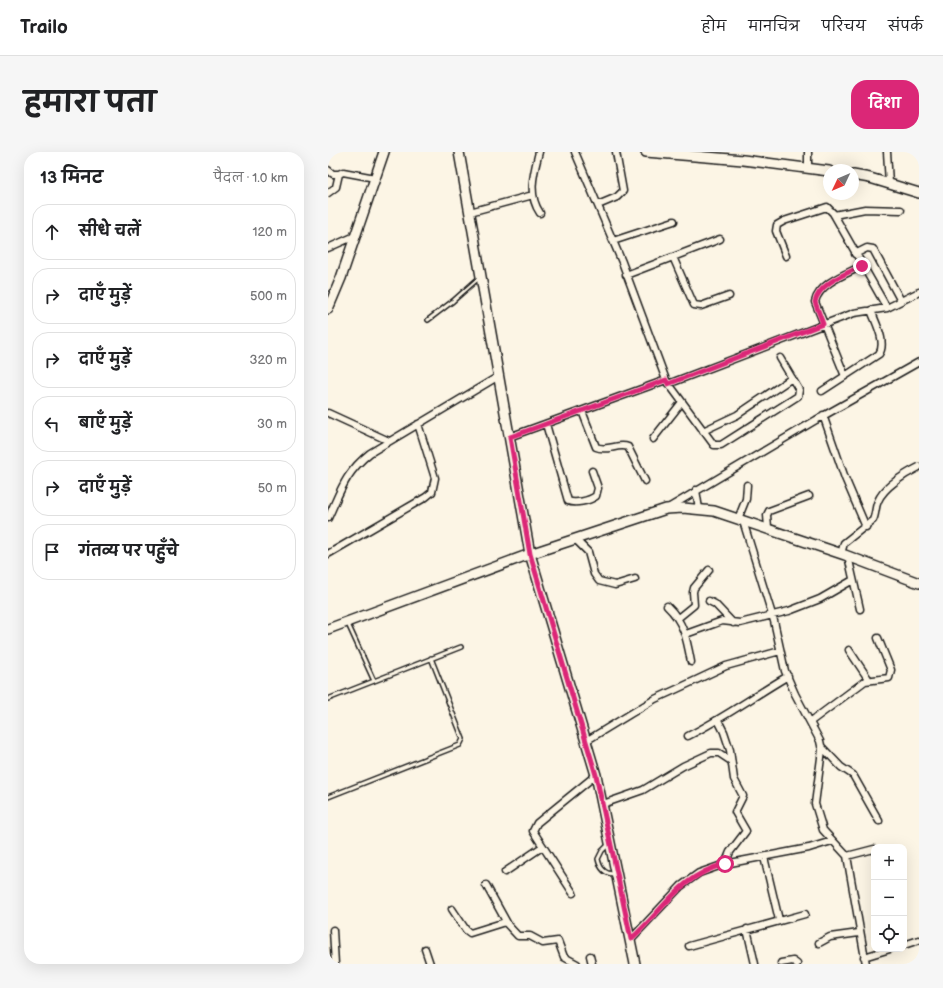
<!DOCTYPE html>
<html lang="hi">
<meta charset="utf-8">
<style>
:root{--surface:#fff;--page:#f6f6f6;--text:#202124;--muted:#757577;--line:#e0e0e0;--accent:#db2777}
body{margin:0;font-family:"Balsamiq Sans","Playpen Sans Deva",sans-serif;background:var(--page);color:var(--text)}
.controls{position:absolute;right:12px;bottom:12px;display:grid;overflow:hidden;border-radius:8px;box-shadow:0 4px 16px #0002}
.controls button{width:36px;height:36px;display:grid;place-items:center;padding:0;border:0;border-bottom:1px solid var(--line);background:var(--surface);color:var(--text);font:20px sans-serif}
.compass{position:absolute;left:495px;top:12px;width:36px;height:36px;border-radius:50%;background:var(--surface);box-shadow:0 4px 16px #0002;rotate:226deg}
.stop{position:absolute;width:12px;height:12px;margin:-9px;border:3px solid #db2777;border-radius:50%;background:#fff}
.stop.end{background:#db2777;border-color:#fff;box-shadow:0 1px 4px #0008}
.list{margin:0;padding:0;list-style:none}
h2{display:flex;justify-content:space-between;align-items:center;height:52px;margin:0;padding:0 16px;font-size:17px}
h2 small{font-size:13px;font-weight:400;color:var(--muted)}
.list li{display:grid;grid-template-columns:26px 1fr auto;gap:12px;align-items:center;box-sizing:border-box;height:56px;margin:0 8px 8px;padding:0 8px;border:1px solid var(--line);border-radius:16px}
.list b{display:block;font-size:15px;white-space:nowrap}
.list em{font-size:13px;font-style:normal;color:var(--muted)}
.icon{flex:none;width:22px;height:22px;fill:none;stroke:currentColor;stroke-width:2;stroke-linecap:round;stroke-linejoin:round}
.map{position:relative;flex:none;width:591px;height:812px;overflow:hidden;border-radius:16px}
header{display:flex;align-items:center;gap:24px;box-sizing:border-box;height:56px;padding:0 20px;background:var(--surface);border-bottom:1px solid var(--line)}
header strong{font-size:19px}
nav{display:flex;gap:22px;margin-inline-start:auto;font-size:14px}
.intro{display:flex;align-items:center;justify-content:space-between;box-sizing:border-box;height:96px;padding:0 24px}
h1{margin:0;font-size:28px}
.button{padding:10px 18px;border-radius:16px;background:var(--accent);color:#fff;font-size:14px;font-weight:700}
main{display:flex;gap:24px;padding:0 24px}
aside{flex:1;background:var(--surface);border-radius:16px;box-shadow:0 4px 16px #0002}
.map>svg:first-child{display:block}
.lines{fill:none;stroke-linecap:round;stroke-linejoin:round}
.lane-casing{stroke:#1c1c1c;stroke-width:6}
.street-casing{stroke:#1c1c1c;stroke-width:9}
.secondary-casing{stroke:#1c1c1c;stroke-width:12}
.lane{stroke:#fcf5e5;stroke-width:3}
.street{stroke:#fcf5e5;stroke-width:6}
.secondary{stroke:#fcf5e5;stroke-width:9}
.route{stroke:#db2777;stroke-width:5}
</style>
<header>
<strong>Trailo</strong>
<nav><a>होम</a><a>मानचित्र</a><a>परिचय</a><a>संपर्क</a></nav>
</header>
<div class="intro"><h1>हमारा पता</h1><a class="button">दिशा</a></div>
<main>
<aside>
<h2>13 मिनट<small>पैदल · 1.0 km</small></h2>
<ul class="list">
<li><svg class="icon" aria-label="ahead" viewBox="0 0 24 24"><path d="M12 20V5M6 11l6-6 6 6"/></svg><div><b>सीधे चलें</b></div><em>120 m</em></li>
<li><svg class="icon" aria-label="right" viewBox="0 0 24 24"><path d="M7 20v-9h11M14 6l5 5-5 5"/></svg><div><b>दाएँ मुड़ें</b></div><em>500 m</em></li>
<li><svg class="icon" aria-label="right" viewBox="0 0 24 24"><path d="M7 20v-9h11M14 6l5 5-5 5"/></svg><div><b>दाएँ मुड़ें</b></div><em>320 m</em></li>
<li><svg class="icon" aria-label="left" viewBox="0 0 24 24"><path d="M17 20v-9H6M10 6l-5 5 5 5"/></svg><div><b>बाएँ मुड़ें</b></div><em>30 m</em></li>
<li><svg class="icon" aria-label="right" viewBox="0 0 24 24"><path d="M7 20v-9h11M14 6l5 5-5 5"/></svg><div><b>दाएँ मुड़ें</b></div><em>50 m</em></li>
<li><svg class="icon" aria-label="arrive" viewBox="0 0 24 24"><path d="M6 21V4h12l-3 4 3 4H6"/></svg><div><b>गंतव्य पर पहुँचे</b></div></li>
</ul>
</aside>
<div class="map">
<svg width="591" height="812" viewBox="0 0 591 812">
<rect width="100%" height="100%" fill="#fcf5e5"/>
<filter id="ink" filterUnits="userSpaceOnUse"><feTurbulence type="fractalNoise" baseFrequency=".025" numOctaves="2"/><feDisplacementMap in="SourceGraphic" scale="8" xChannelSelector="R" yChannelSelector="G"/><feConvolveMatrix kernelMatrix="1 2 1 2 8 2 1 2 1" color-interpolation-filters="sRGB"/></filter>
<g filter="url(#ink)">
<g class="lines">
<defs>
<path id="lane" d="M 100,168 L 125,149 L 152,125
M 20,472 L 46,529
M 0,547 L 133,495
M 0,645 L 132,593 L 135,587 L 103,506
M 281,692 L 274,699 L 270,707 C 272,716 276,722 286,722"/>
<path id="street" d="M 211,0 C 206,20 199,42 212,61
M 247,0 L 294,110 L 338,228 L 386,293 L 393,293 L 470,244 L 471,238 L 452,206
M 480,0 L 480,16
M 559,0 L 561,31
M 0,18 L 5,22 L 11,22
M 0,41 L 8,35 L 11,22 L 15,20 L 47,26
M 270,53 L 289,45 L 295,39 L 288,0
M 142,60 L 205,43
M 506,63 L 537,57 L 573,58
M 285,89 L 346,69
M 0,96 L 27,84
M 527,102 L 539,96 L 545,97 L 573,149
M 458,104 L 448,79 L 449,73 L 456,69 L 499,55 L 505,61 L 559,156
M 345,105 L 366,153 L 373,154 L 401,144
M 298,123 L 392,87
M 517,224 L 487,150 C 491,131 518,122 534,114
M 340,232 L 526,161 L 559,156 L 591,140
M 494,239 L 551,202 C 559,190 547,170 543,158
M 254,259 L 268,295 C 279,300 290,291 300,295 L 317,329
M 0,261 L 61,289
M 495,263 L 517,326 L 538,375
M 218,272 L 240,349 C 247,352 261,349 268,344 L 270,336 L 264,319
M 375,279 L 409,263 L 464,226
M 181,285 L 338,228
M 325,287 L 354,250
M 368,338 L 371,357
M 340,356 L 488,268 L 591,210
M 0,366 C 13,338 17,321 42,301 L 171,224
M 410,367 L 418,347 L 419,333
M 415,369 L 446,469 L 457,519 L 467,542 L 492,589 L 494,598 L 487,652 L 495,678 L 519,704 L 538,812
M 440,376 L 439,363 L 441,359 L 481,344
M 248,388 L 260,400 L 266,422 L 271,429 L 287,433 L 307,427
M 0,402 L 98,345 L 104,340 L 107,326 L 90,272
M 513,402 L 516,391 L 545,368 C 548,362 547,355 550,349 C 556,335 577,322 591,315
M 520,404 L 532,457
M 381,449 L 387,452 L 405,471
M 339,454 C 356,470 359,488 363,510
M 350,466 L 366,453 L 365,440 L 366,436 L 381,418
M 358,482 L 394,469 L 412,471 L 461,459 L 492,447 L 525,428
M 521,498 L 541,528
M 390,568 L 396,580 L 402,598 L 406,627 L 415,644 L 407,660 L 418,679 L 402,700 L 397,712
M 482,570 L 537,529 L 561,526 L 563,518 L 550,486
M 360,584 C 394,567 426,544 460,524
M 258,589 L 327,547 L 349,537 L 398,514 L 452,499
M 493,594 L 513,615 L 525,623 L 551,669
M 275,652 L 315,638 L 355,614 L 383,601 L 391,601 L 403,609
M 519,704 L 546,697
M 436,705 L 451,768
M 177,720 L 214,695
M 158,733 L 179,771
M 245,741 L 205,679 L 209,671 L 268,623
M 124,757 L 138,778 L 142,781 L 177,770 L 190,784 L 202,784 L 215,791 L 230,789 L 236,805 L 249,812
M 419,777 L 427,812
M 5,778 L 7,812
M 303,787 L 353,734 L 371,721 L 397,712 L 481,696 L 504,689
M 491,791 L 502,785 L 531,781
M 576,793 L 591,788
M 361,794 L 477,762
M 97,797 L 102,812
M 262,804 L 264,812
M 536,805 L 562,797
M 453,811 L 465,809 L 469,812"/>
<path id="secondary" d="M 131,0 L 202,402 L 268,623 L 307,812
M 318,0 L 415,8 L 501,19
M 525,23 L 542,26 L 591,41
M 0,157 L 13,126 L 56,0
M 0,477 L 202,402 L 338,357 L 355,356 L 386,359 L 517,403 L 591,431"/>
</defs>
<!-- lane casing -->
<use href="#lane" class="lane-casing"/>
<!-- street casing -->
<use href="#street" class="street-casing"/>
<!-- secondary casing -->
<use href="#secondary" class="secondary-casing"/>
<!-- lane -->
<use href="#lane" class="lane"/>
<!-- street -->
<use href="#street" class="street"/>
<!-- secondary -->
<use href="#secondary" class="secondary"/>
</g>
</g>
<g class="lines" filter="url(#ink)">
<!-- route -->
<path class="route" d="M 397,712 C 351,724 336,758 303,787 L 268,623 L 202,402 L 182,285 L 338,228 L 340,232 L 495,172 L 487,150 C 491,131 518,122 534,114"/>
</g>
</svg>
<div class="controls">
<button>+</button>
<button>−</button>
<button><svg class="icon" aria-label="locate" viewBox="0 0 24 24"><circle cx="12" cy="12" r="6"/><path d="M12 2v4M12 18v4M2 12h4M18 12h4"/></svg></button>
</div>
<svg class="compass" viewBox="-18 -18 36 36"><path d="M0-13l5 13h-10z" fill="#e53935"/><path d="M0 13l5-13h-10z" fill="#757577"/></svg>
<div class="stop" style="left:397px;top:712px"></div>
<div class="stop end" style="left:534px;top:114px"></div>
</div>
</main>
